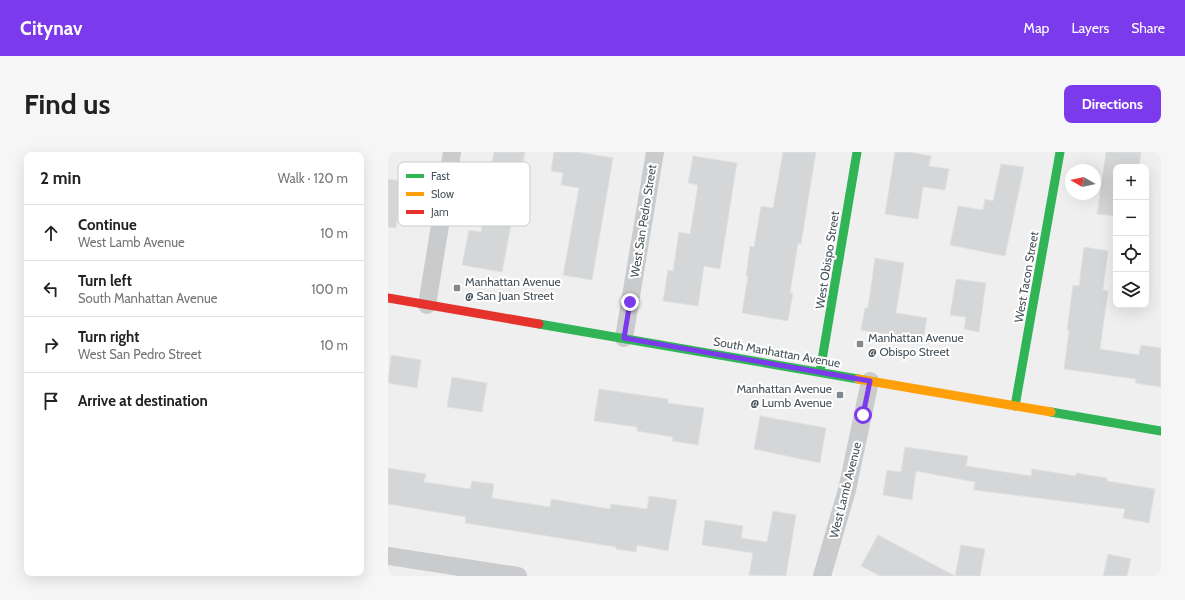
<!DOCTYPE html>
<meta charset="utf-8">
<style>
:root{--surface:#fff;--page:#f6f6f6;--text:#222;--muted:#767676;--line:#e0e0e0;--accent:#7c3aed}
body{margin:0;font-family:Cabin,sans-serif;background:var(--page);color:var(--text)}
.controls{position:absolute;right:12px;top:12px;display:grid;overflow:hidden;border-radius:8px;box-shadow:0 4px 16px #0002}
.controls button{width:36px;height:36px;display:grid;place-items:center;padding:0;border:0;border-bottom:1px solid var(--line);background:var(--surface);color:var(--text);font:20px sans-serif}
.compass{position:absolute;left:677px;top:12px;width:36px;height:36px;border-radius:50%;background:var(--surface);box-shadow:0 4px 16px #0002;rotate:279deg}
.stop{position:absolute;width:12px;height:12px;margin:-9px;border:3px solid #7c3aed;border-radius:50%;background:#fff}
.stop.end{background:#7c3aed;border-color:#fff;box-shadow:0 1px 4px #0008}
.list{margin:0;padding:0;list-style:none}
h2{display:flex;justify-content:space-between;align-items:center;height:52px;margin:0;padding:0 16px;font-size:17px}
h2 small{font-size:13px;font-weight:400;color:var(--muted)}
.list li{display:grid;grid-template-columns:26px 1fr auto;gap:12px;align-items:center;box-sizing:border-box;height:56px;padding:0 16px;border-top:1px solid var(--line)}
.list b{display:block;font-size:15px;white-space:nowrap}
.list p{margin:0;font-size:13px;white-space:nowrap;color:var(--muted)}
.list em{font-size:13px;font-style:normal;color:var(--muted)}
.icon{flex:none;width:22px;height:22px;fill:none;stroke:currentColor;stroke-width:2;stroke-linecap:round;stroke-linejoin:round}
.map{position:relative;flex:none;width:773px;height:424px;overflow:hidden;border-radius:8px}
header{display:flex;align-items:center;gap:24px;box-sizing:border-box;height:56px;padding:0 20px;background:var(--accent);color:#fff}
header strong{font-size:19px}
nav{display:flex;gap:22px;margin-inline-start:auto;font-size:14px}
.intro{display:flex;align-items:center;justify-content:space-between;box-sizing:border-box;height:96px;padding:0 24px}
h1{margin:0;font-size:28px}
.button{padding:10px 18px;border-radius:8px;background:var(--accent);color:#fff;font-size:14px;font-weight:700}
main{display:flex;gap:24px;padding:0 24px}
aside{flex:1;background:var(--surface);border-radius:8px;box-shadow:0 4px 16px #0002}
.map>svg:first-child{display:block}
.building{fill:#d5d6d7;stroke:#e0e1e2}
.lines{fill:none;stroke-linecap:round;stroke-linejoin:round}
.street{stroke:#c9cbcd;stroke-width:18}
.fast{stroke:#30b455;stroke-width:9}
.slow{stroke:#ff9f0a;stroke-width:9}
.jam{stroke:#e5322d;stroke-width:9}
.route{stroke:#7c3aed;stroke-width:5}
.poi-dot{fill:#82898e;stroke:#fff;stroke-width:1.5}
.labels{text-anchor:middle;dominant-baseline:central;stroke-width:4;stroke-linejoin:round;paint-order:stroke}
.street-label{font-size:12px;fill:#47525a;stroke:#fff}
.poi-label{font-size:12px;fill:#47525a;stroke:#fff;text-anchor:start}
.key{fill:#fff;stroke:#c8cbce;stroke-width:1}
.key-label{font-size:11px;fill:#47525a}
</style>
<header>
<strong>Citynav</strong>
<nav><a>Map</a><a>Layers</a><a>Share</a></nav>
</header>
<div class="intro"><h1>Find us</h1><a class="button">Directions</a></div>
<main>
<aside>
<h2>2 min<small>Walk · 120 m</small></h2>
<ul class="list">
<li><svg class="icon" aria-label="ahead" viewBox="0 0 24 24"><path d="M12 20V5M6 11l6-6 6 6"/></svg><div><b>Continue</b><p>West Lamb Avenue</p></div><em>10 m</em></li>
<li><svg class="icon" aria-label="left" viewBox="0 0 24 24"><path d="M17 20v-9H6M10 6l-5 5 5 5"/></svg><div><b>Turn left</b><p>South Manhattan Avenue</p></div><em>100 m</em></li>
<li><svg class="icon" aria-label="right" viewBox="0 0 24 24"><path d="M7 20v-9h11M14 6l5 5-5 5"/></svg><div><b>Turn right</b><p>West San Pedro Street</p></div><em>10 m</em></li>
<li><svg class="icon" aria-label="arrive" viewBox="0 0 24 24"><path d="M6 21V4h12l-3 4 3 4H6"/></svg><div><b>Arrive at destination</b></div></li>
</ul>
</aside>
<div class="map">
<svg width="773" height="424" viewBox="0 0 773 424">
<rect width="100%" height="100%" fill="#efefef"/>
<!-- building -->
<path class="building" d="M 106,0 L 137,0 L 114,120 L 74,113 L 81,78 L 93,80 L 102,31 L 100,31 Z
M 166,0 L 190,0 L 225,6 L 204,128 L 175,123 L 191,36 L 173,33 L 175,21 L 163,19 Z
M 395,0 L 428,0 L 413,92 L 410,91 L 402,141 L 405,141 L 400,169 L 354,161 L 360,124 L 358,124 L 362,94 L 366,95 L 373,54 L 385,56 Z
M 507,0 L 520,0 L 543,4 L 541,14 L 561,17 L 557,38 L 535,35 L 530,67 L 497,62 Z
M 718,0 L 753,0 L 751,15 L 728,15 L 728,64 L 709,62 Z
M 305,4 L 349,11 L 332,117 L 316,114 L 310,154 L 275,149 L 280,118 L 285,119 L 291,80 L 302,82 L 310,33 L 300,31 Z
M 613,12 L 636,15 L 617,104 L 562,93 L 570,54 L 595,58 L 597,47 L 605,49 Z
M 0,27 L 15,29 L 8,76 L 0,75 Z
M 696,95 L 720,99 L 715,138 L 720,139 L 712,197 L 751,203 L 753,193 L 773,196 L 773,235 L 747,231 L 748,227 L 676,217 L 681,178 L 679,178 L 685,133 L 691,134 Z
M 487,106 L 516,111 L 508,161 L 539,166 L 535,188 L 473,178 L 477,156 L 480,156 Z
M 568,127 L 598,131 L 591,180 L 576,177 L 578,165 L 562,163 Z
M 3,203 L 33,208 L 29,236 L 0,231 Z
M 64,225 L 99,231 L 94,260 L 59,255 Z
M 211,237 L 280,247 L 280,251 L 316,256 L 310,293 L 284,289 L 285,285 L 249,279 L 249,275 L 206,269 Z
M 372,264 L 438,276 L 432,311 L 366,297 Z
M 517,295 L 580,304 L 578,314 L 643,324 L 644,317 L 688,324 L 688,321 L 719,326 L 719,329 L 767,337 L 761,371 L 735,366 L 737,357 L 586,338 L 587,330 L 528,319 L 524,348 L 495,343 L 499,318 L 513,320 Z
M 0,316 L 38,322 L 36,330 L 82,337 L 84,329 L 106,332 L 104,346 L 162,355 L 163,347 L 222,357 L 223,352 L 259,357 L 261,344 L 289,348 L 280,399 L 249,393 L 248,400 L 228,397 L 228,395 L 77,371 L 78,365 L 0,352 Z
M 385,359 L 408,363 L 398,424 L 361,423 L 365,401 L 314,393 L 317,368 L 355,374 L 353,386 L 379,390 Z
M 490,383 L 567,424 L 492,424 L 473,414 Z
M 573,393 L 597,397 L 592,424 L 567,424 Z
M 720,402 L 743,407 L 739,424 L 715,424 Z"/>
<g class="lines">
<!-- street -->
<path class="street" d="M 39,153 L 64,0
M 236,186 L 267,0
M 0,404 L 130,424
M 434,424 L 459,338 L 482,229"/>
<!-- fast -->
<path class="fast" d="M 151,172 L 470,227
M 432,220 L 469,0
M 627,254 L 672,0
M 663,260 L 773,279"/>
<!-- slow -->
<path class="slow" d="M 470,227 L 663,260"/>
<!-- jam -->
<path class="jam" d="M 0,146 L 151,172"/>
</g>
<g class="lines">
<!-- route -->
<path class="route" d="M 242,150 L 236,186 L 482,229 L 475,263"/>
</g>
<!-- markers -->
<g class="poi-dot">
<rect x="65" y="132" width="8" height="8" rx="2"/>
<rect x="468" y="188" width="8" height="8" rx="2"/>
<rect x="448" y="239" width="8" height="8" rx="2"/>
</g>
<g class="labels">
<!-- street labels -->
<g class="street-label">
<text transform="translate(255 69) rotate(-81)">West San Pedro Street</text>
<text transform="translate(439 108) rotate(-81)">West Obispo Street</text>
<text transform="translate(638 125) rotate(-80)">West Tacon Street</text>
<text transform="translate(389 200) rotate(10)">South Manhattan Avenue</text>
<text transform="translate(457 338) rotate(-76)">West Lamb Avenue</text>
</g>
<!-- poi labels -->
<g class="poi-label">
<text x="77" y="129">Manhattan Avenue<tspan x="77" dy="14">@ San Juan Street</tspan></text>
<text x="480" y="185">Manhattan Avenue<tspan x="480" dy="14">@ Obispo Street</tspan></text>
<text x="444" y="236" text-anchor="end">Manhattan Avenue<tspan x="444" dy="14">@ Lumb Avenue</tspan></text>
</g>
</g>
<!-- legend -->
<rect x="10" y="10" width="132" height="64" rx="6" class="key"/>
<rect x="18" y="22" width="18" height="4" fill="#30b455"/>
<rect x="18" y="40" width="18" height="4" fill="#ff9f0a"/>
<rect x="18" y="58" width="18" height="4" fill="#e5322d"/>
<g class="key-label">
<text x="43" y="28">Fast</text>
<text x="43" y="46">Slow</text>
<text x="43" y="64">Jam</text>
</g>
</svg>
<div class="controls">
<button>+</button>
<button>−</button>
<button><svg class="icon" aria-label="locate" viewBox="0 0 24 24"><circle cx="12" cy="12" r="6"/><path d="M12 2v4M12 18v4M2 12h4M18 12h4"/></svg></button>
<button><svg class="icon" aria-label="layers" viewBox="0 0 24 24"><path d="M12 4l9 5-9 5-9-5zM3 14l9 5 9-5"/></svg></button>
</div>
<svg class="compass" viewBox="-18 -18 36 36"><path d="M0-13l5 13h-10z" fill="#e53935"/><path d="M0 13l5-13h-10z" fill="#767676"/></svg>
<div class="stop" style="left:475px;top:263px"></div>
<div class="stop end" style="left:242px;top:150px"></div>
</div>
</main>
